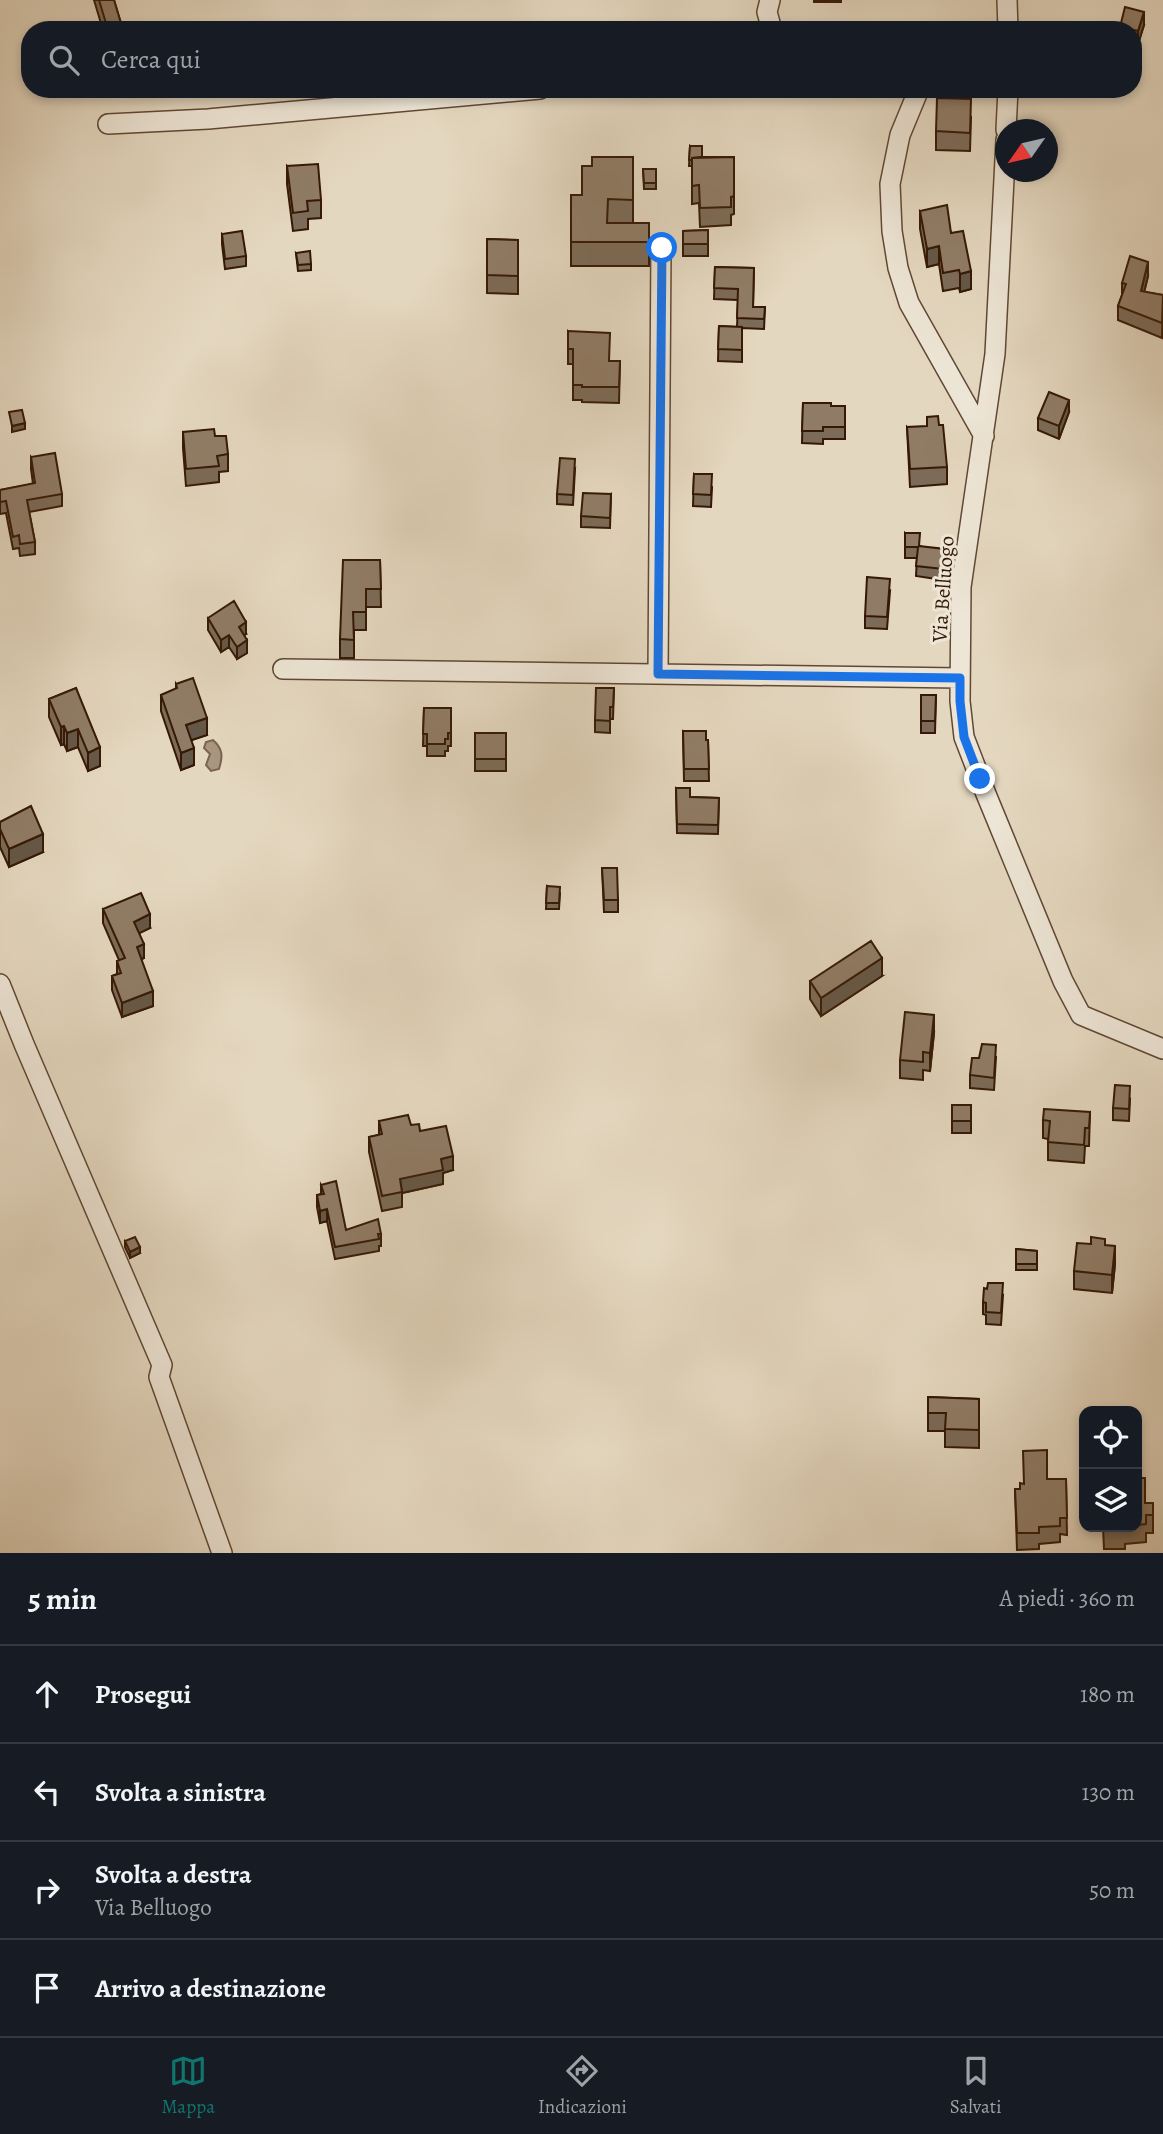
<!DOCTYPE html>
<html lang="it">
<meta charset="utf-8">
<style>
:root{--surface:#171b24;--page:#20242c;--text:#f1f3f6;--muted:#9ea1a6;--line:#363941;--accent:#0f766e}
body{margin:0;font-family:Alegreya,serif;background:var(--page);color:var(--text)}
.controls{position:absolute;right:21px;bottom:21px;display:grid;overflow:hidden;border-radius:14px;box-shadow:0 4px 10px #0003}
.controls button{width:63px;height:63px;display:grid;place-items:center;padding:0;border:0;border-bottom:2px solid var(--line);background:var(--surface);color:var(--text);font:35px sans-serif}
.compass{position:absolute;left:995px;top:119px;width:63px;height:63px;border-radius:50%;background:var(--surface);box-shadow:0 4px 10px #0003;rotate:236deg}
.stop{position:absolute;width:21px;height:21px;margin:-16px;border:5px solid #1a73e8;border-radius:50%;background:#fff}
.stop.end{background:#1a73e8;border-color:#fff;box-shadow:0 2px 7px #0008}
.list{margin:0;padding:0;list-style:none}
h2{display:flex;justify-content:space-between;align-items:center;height:91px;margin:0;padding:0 28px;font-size:30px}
h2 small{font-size:23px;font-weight:400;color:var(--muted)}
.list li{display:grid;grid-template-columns:46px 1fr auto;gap:21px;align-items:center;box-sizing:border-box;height:98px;padding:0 28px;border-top:2px solid var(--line)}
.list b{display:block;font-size:26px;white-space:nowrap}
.list p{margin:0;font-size:23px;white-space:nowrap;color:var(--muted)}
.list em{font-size:23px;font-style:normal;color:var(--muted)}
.icon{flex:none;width:38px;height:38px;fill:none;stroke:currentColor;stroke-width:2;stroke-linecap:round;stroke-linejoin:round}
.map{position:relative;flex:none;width:1163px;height:1553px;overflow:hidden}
.search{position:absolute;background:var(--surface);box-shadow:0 4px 10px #0003;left:21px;right:21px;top:21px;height:77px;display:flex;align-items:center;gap:18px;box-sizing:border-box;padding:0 24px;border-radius:28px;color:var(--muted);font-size:26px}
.sheet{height:483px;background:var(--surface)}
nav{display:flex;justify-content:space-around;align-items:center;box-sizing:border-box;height:98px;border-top:2px solid var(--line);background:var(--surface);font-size:19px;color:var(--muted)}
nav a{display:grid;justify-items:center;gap:4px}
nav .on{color:var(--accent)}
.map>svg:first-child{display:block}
.water{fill:#a89680;stroke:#7a644f;stroke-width:2}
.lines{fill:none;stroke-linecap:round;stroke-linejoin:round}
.minor-casing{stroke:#614834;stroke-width:22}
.minor{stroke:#ede5d5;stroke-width:19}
.wall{fill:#7c6b58;stroke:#351906;stroke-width:2}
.shaded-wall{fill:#655747;stroke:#351906;stroke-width:2}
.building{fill:#907c66;stroke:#351906;stroke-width:2}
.route{stroke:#1a73e8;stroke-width:9}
.labels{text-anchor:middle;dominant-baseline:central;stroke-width:6;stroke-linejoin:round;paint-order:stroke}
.street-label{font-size:21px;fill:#351906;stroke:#ede5d5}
</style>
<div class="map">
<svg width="1163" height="1553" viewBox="0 0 1163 1553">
<rect width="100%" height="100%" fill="#e4d7bf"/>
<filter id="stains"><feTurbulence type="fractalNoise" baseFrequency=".00286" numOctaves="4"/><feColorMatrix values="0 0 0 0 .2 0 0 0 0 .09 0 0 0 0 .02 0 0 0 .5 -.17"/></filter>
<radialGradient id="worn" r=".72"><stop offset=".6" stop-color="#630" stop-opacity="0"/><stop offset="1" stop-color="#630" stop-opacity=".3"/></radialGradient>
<!-- water -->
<path class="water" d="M 213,740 C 223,749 223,756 219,769 L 211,771 L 206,765 L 210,754 L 204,748 L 206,742 Z"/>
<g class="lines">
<defs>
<path id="minor" d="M 770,0 L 767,12 L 772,30
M 1007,0 L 1008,30
M 919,89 L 900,135 L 890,184 L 892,231 L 898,268 L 909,303 L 984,436
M 108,124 L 208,119 L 540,89
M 1006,130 L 1008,89
M 1006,140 L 995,354 L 961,587 L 960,701 L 964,737 L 986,794 L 1063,981 L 1081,1015 L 1163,1049
M 283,669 L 960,678
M 658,674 L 661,248
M 0,984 L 24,1044 L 162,1365 L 159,1377 L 222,1553"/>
</defs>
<!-- minor casing -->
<use href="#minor" class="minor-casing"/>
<!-- minor -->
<use href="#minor" class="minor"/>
</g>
<!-- wall -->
<path class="wall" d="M 94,0 L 114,0 L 123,30 L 103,30 Z
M 814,0 L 841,0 L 841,2 L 814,2 Z
M 1144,25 L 1138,44 L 1133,42 L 1133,30 L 1120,30 L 1120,27 Z
M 971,117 L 970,151 L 936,150 L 936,131 Z
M 690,146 L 702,157 L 734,157 L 734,214 L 731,215 L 731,225 L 700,227 L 699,203 L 692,204 L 692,166 L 689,166 Z
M 633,157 L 633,223 L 649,223 L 649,266 L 571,266 L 571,195 L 582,195 L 592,166 Z
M 287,166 L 321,200 L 321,218 L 308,219 L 308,229 L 293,231 L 287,184 Z
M 643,169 L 656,169 L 656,189 L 644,189 Z
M 920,211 L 951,233 L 971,289 L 960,292 L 959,288 L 943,291 L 939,264 L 927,267 L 920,229 Z
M 708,230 L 708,256 L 683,256 L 683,231 Z
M 222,234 L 246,256 L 246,266 L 225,269 L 222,244 Z
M 487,239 L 518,240 L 518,294 L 487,293 Z
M 296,253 L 311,264 L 311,270 L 298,271 Z
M 715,267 L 754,268 L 753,307 L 765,307 L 764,329 L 742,328 L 742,362 L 718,361 L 719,326 L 737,327 L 738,300 L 714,299 Z
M 1148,276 L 1144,292 L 1163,295 L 1162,338 L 1118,320 L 1118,306 L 1122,295 L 1122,283 Z
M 568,331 L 609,361 L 620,361 L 619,403 L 582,402 L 582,400 L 573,400 L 573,364 L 568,364 Z
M 803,403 L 831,406 L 845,406 L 845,439 L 823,439 L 823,444 L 802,443 Z
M 1069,412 L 1059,439 L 1038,430 L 1038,418 Z
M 907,427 L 947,467 L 947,484 L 910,487 Z
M 183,432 L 215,436 L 228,454 L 228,471 L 219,472 L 219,482 L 186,486 L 183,448 Z
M 31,457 L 62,494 L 62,506 L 29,512 L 35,542 L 35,554 L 20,556 L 19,548 L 13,549 L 6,513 L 0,514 L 0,490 L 33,484 L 31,469 Z
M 575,469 L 573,505 L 557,504 L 557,494 Z
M 694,474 L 712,487 L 711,507 L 693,506 Z
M 611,494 L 610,528 L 581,527 L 581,516 Z
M 905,533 L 920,546 L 945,559 L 943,580 L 916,576 L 917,558 L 905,558 Z
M 380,560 L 381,607 L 366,607 L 366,630 L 354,630 L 354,658 L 340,658 L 340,639 Z
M 890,591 L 887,629 L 865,628 L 865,616 Z
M 208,618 L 246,634 L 244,635 L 247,653 L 237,659 L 229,647 L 221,652 L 208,630 Z
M 176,684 L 207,735 L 191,740 L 194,765 L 181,770 L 161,711 L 161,695 L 176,689 Z
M 76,688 L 100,766 L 88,771 L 78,747 L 67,751 L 64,744 L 61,745 L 49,717 L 49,699 Z
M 614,688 L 613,719 L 610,719 L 610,733 L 595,732 L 595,720 Z
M 921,695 L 936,695 L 935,733 L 921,733 Z
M 424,708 L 451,708 L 451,746 L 448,746 L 448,751 L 445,751 L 445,756 L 427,756 L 427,746 L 423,746 Z
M 683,731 L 706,740 L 708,740 L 709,781 L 684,781 Z
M 475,733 L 506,733 L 506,771 L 475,771 Z
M 676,788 L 690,797 L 719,798 L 718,834 L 677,833 Z
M 0,822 L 43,852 L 9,867 L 0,847 Z
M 602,868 L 618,900 L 618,912 L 604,912 Z
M 547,886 L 560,893 L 559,909 L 546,909 Z
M 103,909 L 150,928 L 139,933 L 144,958 L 141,959 L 153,1006 L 122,1017 L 112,990 L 112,976 L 117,974 L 117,961 L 119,960 L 103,923 Z
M 882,976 L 821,1016 L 810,999 L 810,981 Z
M 934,1033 L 930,1071 L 923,1070 L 923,1080 L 900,1078 L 900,1060 Z
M 996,1057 L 994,1090 L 970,1088 L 970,1075 L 979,1058 Z
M 1130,1099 L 1129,1121 L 1113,1120 L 1113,1108 Z
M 952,1105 L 971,1105 L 971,1133 L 952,1133 Z
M 1090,1112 L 1089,1146 L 1085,1146 L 1084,1163 L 1048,1160 L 1048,1139 L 1043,1138 L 1043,1120 Z
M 379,1121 L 411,1125 L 420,1131 L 453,1170 L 443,1173 L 443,1184 L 402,1193 L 402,1207 L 382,1211 L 369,1152 L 369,1137 L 379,1135 Z
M 321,1185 L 346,1230 L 381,1234 L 381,1246 L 379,1246 L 379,1251 L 335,1259 L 327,1221 L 320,1223 L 317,1207 L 317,1195 L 321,1194 Z
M 125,1241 L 140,1253 L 130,1258 L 125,1247 Z
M 1105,1245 L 1115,1264 L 1112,1293 L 1074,1289 L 1074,1271 Z
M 1016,1249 L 1037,1251 L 1037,1270 L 1016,1270 Z
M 1003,1295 L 1001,1325 L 986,1324 L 986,1315 L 983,1314 L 983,1302 Z
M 928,1397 L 979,1399 L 979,1448 L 945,1447 L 945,1431 L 928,1431 Z
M 1084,1454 L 1084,1484 L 1080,1485 L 1081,1455 Z
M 1137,1478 L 1145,1503 L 1153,1503 L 1153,1533 L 1146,1533 L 1146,1542 L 1125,1544 L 1125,1549 L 1104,1549 L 1103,1527 L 1137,1527 Z
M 1047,1479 L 1066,1479 L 1067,1535 L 1060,1534 L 1060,1542 L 1039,1544 L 1039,1549 L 1017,1550 L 1015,1489 L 1020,1489 L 1024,1484 Z"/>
<!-- shaded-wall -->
<path class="shaded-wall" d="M 1144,12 L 1144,25 L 1138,44 L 1138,31 Z
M 939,246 L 939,264 L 927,267 L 927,249 Z
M 1148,262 L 1148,276 L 1141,306 L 1141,291 Z
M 971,271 L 971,289 L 960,292 L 960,274 Z
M 1069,400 L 1069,412 L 1059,439 L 1059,426 Z
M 25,423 L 25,429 L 12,432 L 12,426 Z
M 246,622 L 246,634 L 239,639 L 239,627 Z
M 229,635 L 229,647 L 221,652 L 221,640 Z
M 247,640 L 247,653 L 237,659 L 237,647 Z
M 207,718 L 207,735 L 186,742 L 186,725 Z
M 64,726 L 64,744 L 61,745 L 61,727 Z
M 78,729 L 78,747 L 67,751 L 67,733 Z
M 100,747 L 100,766 L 88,771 L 88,753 Z
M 194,748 L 194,765 L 181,770 L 181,753 Z
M 43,834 L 43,852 L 9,867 L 9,849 Z
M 150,914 L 150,928 L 134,936 L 134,922 Z
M 144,944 L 144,958 L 137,961 L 137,947 Z
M 882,958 L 882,976 L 821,1016 L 821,998 Z
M 153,991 L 153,1006 L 122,1017 L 122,1003 Z
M 934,1015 L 934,1033 L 930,1071 L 930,1053 Z
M 453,1156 L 453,1170 L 443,1173 L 443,1184 L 402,1193 L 400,1179 L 441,1159 Z
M 327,1209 L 327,1221 L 320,1223 L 320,1211 Z
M 1115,1246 L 1115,1264 L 1112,1293 L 1112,1275 Z
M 140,1247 L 140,1253 L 130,1258 L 130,1252 Z"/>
<!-- building -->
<path class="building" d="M 99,0 L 114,0 L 123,30 L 108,30 Z
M 1125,7 L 1144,12 L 1138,31 L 1120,27 Z
M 937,98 L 971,99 L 970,133 L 936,131 Z
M 690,146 L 702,146 L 702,157 L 692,158 L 692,160 L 689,160 Z
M 592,157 L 633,157 L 633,200 L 608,199 L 607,223 L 649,223 L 649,242 L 571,242 L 571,195 L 582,195 L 582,166 L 592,166 Z
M 734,157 L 734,196 L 731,197 L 731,207 L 700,208 L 699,185 L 692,186 L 692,158 Z
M 318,164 L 321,200 L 307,201 L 308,211 L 293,213 L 287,166 Z
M 643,169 L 656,169 L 656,183 L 644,183 Z
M 947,205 L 951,233 L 963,231 L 971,271 L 960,274 L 959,270 L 943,273 L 939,246 L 927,249 L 920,211 Z
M 708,230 L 708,244 L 683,244 L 683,231 Z
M 242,231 L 246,256 L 225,259 L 222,234 Z
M 487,239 L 518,240 L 518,276 L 487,275 Z
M 310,251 L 311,264 L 298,265 L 296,253 Z
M 1130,256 L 1148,262 L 1141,291 L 1163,295 L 1162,323 L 1118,306 L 1126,284 L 1122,283 Z
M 715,267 L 754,268 L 753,307 L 765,307 L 764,319 L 737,318 L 738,289 L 714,288 Z
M 719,326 L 742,327 L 742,350 L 718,349 Z
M 568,331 L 610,333 L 609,361 L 620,361 L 619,387 L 582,387 L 582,385 L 573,385 L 573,349 L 568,349 Z
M 1049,392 L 1069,400 L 1059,426 L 1038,418 Z
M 803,403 L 831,403 L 831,406 L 845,406 L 845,427 L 823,427 L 823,431 L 802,431 Z
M 22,410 L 25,423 L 12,426 L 9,412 Z
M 938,416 L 939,425 L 943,425 L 947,467 L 910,469 L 907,427 L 927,426 L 927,417 Z
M 214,429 L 215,436 L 226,436 L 228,454 L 217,456 L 219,466 L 186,469 L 183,432 Z
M 55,453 L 62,494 L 27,500 L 35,542 L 20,544 L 19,535 L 13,537 L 6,501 L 0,502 L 0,490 L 35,483 L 31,457 Z
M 560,458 L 575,459 L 573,495 L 557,494 Z
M 694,474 L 712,474 L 711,495 L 693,494 Z
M 583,493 L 611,494 L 610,518 L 581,516 Z
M 905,533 L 920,533 L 919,546 L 945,549 L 943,569 L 916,566 L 918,547 L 905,547 Z
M 343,560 L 380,560 L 381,589 L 366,589 L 366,612 L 353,612 L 354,640 L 340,639 Z
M 867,577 L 890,579 L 887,617 L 865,616 Z
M 234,601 L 246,622 L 239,627 L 247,640 L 237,647 L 229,635 L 221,640 L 208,618 Z
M 193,678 L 207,718 L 186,725 L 194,748 L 181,753 L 161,695 L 177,688 L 176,684 Z
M 76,688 L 100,747 L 88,753 L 78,729 L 67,733 L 64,726 L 61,727 L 49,699 Z
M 596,688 L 614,688 L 613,707 L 610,707 L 610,721 L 595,720 Z
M 921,695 L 936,695 L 935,721 L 921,721 Z
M 424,708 L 451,708 L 451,733 L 448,733 L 448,739 L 445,739 L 445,744 L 427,744 L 427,734 L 423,734 Z
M 683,731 L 706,731 L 706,740 L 708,740 L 709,769 L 684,769 Z
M 475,733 L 506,733 L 506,759 L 475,759 Z
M 676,788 L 690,788 L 690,797 L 719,798 L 718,825 L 677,824 Z
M 31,806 L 43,834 L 9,849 L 0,829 L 0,822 Z
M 602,868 L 617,868 L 618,900 L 604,900 Z
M 547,886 L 560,887 L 559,903 L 546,903 Z
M 141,893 L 150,914 L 134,922 L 144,944 L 137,947 L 153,991 L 122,1003 L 112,976 L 121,973 L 117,961 L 125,958 L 103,909 Z
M 871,941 L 882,958 L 821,998 L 810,981 Z
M 905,1012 L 934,1015 L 930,1053 L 923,1052 L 923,1062 L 900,1060 Z
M 982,1044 L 996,1045 L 994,1078 L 970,1075 L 972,1058 L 979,1058 Z
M 1115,1085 L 1130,1086 L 1129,1109 L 1113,1108 Z
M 952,1105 L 971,1105 L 971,1121 L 952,1121 Z
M 1044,1109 L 1090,1112 L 1089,1128 L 1085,1128 L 1084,1145 L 1048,1142 L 1050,1121 L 1043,1120 Z
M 408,1115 L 411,1125 L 419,1124 L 420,1131 L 446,1126 L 453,1156 L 441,1159 L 443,1170 L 400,1179 L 402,1192 L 382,1196 L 369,1137 L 382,1134 L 379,1121 Z
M 336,1181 L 346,1230 L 378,1219 L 381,1234 L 378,1234 L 379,1239 L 335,1247 L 327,1209 L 320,1211 L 317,1195 L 324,1194 L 321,1185 Z
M 135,1237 L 140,1247 L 130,1252 L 125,1241 Z
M 1091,1237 L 1105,1239 L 1105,1245 L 1115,1246 L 1112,1275 L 1074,1271 L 1077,1243 L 1091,1244 Z
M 1016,1249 L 1037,1251 L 1037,1264 L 1016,1264 Z
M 988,1283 L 1003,1283 L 1001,1313 L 986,1312 L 986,1303 L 983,1302 L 984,1288 L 987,1289 Z
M 928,1397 L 979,1399 L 979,1430 L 945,1429 L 946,1413 L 928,1413 Z
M 1047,1450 L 1047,1479 L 1066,1479 L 1067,1518 L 1060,1518 L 1060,1526 L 1039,1527 L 1039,1533 L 1017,1533 L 1015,1489 L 1020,1489 L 1020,1483 L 1024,1484 L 1023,1451 Z
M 1084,1454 L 1084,1472 L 1080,1472 L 1081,1455 Z
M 1137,1478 L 1145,1478 L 1145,1503 L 1153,1503 L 1153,1515 L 1146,1515 L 1146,1524 L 1137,1525 Z
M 1104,1527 L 1125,1527 L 1125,1531 L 1104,1531 Z"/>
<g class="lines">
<!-- route -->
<path class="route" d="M 662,248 L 658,674 L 960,678 L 960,701 L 964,737 L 980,779"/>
</g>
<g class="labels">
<!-- street labels -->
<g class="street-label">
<text transform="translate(943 589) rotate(-86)">Via Belluogo</text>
</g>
</g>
<rect width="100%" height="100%" filter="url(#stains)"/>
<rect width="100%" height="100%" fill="url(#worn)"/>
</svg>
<div class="controls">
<button><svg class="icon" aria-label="locate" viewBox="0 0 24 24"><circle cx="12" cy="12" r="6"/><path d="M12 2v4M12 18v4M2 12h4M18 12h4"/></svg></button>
<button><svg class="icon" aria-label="layers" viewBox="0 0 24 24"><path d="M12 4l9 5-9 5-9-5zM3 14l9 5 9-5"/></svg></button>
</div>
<svg class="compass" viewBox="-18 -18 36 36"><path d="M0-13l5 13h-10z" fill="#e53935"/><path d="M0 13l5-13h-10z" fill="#9ea1a6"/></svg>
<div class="stop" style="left:662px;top:248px"></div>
<div class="stop end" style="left:980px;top:779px"></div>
<div class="search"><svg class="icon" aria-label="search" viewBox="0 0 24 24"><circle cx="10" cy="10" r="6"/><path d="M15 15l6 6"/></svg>Cerca qui</div>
</div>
<section class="sheet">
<h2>5 min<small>A piedi · 360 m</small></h2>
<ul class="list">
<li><svg class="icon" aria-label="ahead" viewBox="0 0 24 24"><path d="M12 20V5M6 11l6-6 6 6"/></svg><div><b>Prosegui</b></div><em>180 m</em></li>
<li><svg class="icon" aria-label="left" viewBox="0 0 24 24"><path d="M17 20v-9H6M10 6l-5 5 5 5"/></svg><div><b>Svolta a sinistra</b></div><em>130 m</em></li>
<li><svg class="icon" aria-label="right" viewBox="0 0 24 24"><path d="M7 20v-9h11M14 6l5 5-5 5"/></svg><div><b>Svolta a destra</b><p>Via Belluogo</p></div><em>50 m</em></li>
<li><svg class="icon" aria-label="arrive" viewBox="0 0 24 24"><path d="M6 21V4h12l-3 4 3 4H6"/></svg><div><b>Arrivo a destinazione</b></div></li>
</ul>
</section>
<nav>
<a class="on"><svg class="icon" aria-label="map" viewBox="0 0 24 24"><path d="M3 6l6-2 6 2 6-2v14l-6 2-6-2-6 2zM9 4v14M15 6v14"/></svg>Mappa</a>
<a><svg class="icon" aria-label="directions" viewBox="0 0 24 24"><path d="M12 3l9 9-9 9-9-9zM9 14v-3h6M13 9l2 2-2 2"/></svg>Indicazioni</a>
<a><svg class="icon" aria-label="saved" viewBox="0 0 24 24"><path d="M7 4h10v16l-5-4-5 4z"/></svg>Salvati</a>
</nav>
